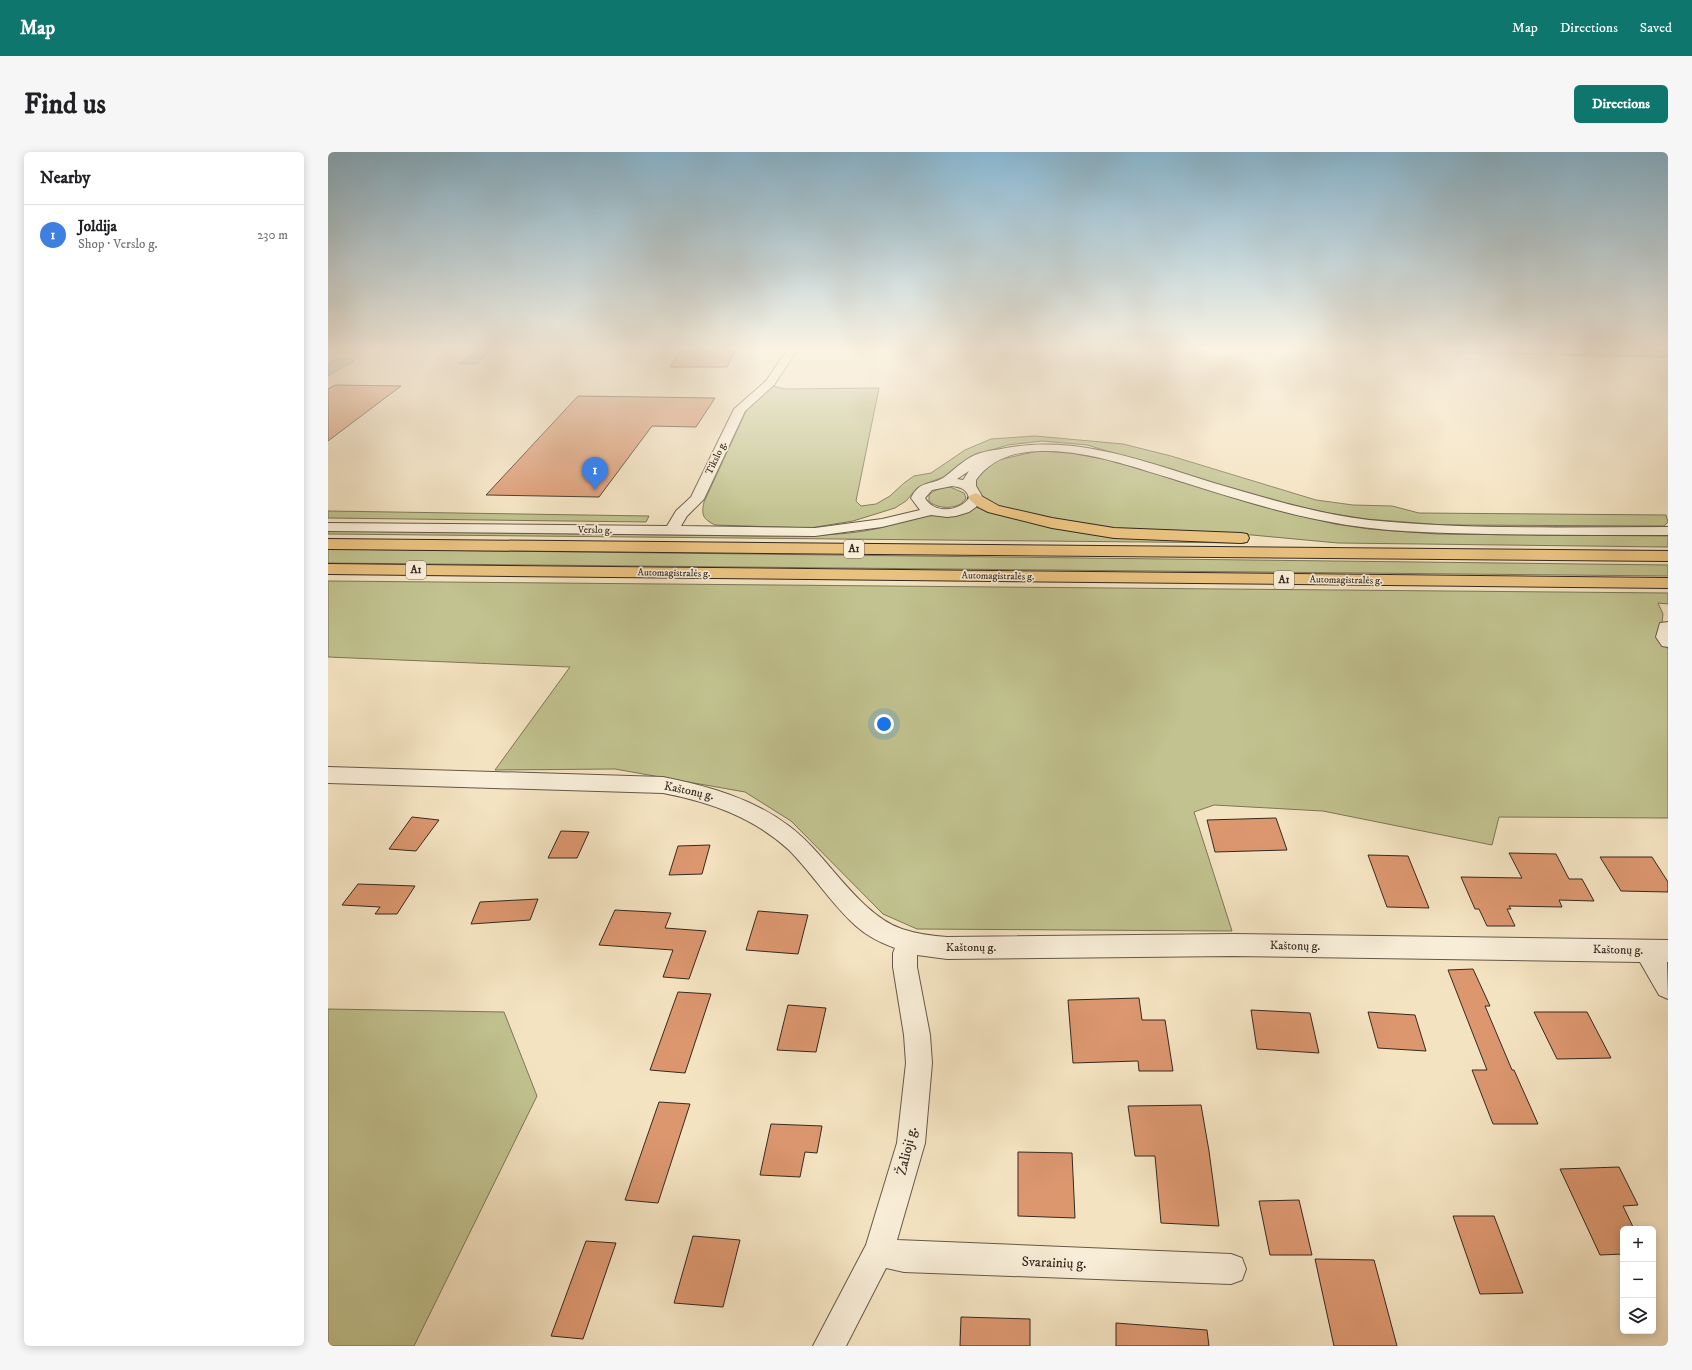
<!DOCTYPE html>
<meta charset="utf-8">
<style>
:root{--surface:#fff;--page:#f6f6f6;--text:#202124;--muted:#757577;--line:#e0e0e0;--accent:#0f766e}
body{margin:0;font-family:"IM FELL DW Pica",serif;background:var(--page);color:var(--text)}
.controls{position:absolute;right:12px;bottom:12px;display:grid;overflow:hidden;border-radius:6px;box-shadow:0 2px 10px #0003}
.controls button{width:36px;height:36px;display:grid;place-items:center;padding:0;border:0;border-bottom:1px solid var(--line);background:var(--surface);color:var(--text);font:20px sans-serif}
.you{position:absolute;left:556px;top:572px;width:14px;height:14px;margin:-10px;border:3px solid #fff;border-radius:50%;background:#1a73e8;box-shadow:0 0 0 6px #1a73e833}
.badge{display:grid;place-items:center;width:26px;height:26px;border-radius:50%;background:var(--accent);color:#fff;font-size:13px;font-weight:700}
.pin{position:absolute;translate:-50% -33px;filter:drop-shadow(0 1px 2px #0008)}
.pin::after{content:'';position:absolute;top:21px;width:14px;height:12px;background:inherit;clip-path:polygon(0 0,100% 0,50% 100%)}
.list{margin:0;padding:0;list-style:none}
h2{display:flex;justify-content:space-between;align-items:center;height:52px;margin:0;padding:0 16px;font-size:17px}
h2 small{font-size:13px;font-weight:400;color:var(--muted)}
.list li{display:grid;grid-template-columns:26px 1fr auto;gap:12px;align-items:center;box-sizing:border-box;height:60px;padding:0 16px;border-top:1px solid var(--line)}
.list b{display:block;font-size:15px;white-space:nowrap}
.list p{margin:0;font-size:13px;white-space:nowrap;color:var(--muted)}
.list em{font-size:13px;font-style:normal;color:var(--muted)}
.icon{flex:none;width:22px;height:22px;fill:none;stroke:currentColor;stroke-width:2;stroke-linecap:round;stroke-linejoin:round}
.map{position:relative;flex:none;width:1340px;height:1194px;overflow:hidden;border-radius:6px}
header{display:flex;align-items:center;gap:24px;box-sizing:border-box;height:56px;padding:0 20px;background:var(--accent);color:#fff}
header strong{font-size:19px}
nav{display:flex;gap:22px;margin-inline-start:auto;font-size:14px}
.intro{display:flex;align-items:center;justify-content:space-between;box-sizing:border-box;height:96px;padding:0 24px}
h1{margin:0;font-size:28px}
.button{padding:10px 18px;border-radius:6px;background:var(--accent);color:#fff;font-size:14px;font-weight:700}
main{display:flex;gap:24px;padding:0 24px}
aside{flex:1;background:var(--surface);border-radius:6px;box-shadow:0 2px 10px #0003}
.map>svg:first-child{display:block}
.green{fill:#c1c28f;stroke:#7c7658}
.water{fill:#9cbeb1;stroke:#738277}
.building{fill:#dc976f;stroke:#362920}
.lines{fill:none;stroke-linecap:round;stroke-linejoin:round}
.minor-casing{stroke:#665848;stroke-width:2}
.motorway-casing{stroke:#362920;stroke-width:2}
.minor{fill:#f8edd7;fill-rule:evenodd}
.motorway{fill:#eac280;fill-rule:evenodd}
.labels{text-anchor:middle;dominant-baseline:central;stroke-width:3.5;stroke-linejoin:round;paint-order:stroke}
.far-street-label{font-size:10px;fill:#362920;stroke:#f8edd7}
.shield{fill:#f8edd7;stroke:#706457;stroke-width:1}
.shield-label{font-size:11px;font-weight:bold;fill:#362920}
.street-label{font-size:12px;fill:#362920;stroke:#f8edd7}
.near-street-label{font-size:14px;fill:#362920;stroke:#f8edd7}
</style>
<header>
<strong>Map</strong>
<nav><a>Map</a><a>Directions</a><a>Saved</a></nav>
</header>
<div class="intro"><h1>Find us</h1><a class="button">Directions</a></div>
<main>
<aside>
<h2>Nearby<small></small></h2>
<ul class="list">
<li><span class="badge" style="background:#3f7fe0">1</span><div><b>Joldija</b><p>Shop · Verslo g.</p></div><em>230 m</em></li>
</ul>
</aside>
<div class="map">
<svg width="1340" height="1194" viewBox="0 0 1340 1194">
<rect width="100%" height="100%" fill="#f4e3c1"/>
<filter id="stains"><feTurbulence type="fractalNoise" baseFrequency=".005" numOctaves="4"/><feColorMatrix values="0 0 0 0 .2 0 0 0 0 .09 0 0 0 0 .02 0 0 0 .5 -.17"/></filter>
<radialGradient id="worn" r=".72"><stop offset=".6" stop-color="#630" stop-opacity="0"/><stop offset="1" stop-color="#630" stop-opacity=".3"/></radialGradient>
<!-- green -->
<path class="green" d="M 1121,198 L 1332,198 L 1340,203 L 1340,205 L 1125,201 Z
M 445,234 L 457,237 L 551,236 L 528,349 L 533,354 L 548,352 L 562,344 L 576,331 L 586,324 L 603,321 L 637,298 L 663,287 L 707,284 L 795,292 L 843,304 L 988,348 L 1025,353 L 1064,354 L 1091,361 L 1338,363 L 1340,370 L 1336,374 L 1115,373 L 1038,367 L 1000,361 L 951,350 L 759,293 L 714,289 L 680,293 L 657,300 L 638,308 L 616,325 L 599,331 L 589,336 L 578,349 L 567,356 L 525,369 L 482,376 L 387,373 C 375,367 373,363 376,350 L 420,255 Z
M 710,299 L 737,300 L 781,308 L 942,356 L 1007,372 L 1041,377 L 1108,382 L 1340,384 L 1340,395 L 1010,391 L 924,383 L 806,379 L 751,373 L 669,354 L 656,347 L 651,341 L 646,332 L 649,321 L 670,308 Z
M 622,335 L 636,341 L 638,346 C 632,358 610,358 601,349 L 601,343 C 607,337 614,336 622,335 Z
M 649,355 L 696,368 L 917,391 L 0,382 L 0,379 L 432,384 C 470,383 509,385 547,377 C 563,374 578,366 593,364 C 614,361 631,367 649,355 Z
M 0,359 L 321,364 L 318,370 L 0,366 Z
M 0,397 L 1340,413 L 1340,424 L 0,411 Z
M 0,429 L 1340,441 L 1340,452 L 1330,451 L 1335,462 L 1332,488 L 1340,497 L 1340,666 L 1171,665 L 1164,693 L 995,659 L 886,653 L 866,660 L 904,779 L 589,777 L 555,762 L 463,669 L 417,640 L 287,617 L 167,618 L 242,515 L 0,505 Z
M 0,857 L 176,860 L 209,944 L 86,1194 L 0,1194 Z"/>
<!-- water -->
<path class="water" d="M 149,198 L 163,198 L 148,212 L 131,212 Z
M 18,206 L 24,207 L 26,209 L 0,224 L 0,212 L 8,207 Z"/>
<!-- building -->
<path class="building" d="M 353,198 L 408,198 L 399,215 L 342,215 Z
M 7,233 L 73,234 L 0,289 L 0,237 Z
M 250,244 L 387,246 L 368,275 L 324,274 L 271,345 L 158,343 Z
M 84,665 L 111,668 L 88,699 L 61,697 Z
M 948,666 L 959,698 L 887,700 L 879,668 Z
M 233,679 L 261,680 L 249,706 L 220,706 Z
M 382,693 L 374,722 L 341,723 L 350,694 Z
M 1181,701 L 1228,702 L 1241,727 L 1254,727 L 1266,749 L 1231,748 L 1234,755 L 1181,754 L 1183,757 L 1179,757 L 1187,774 L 1159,774 L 1151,757 L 1147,757 L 1133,725 L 1194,726 Z
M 1040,703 L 1080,704 L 1101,756 L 1059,755 Z
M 1272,705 L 1324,705 L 1340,730 L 1340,740 L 1293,739 Z
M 30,732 L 87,734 L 69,762 L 47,762 L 52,755 L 14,753 Z
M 210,747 L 202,768 L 143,772 L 152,750 Z
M 287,758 L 343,761 L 337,776 L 378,779 L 361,827 L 335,825 L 345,798 L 271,793 Z
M 430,759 L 480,763 L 470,802 L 418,798 Z
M 1145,817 L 1162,854 L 1157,854 L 1184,918 L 1186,918 L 1210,972 L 1165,972 L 1144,918 L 1159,918 L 1120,818 Z
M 350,840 L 383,842 L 357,921 L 322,918 Z
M 811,846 L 814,868 L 837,868 L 845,919 L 811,919 L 810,909 L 745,911 L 740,848 Z
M 460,853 L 498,856 L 488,900 L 449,898 Z
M 923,858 L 982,861 L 991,901 L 929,897 Z
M 1040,860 L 1087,863 L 1098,899 L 1050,896 Z
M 1206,860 L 1259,860 L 1283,906 L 1229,907 Z
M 331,950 L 362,952 L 330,1051 L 297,1048 Z
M 873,953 L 881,999 L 891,1074 L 833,1071 L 827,1004 L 807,1004 L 800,954 Z
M 443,972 L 494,974 L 489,1001 L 477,1000 L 472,1025 L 432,1023 Z
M 690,1000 L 744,1001 L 747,1066 L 690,1064 Z
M 1291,1015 L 1310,1053 L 1295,1054 L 1306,1077 L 1295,1077 L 1295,1102 L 1272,1103 L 1232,1017 Z
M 971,1048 L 984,1103 L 942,1103 L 931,1049 Z
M 1125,1064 L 1166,1064 L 1195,1141 L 1152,1142 Z
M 365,1084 L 412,1088 L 395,1155 L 346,1151 Z
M 258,1089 L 288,1091 L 255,1187 L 223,1184 Z
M 987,1107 L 1046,1108 L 1069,1194 L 1006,1194 Z
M 633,1165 L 702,1167 L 702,1194 L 632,1194 Z
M 788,1171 L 879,1178 L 881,1194 L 788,1194 Z"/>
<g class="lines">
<defs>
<path id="minor" d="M 459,198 L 469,198 L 446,233 L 417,259 L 376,347 L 359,364 L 353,374 L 487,376 L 554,367 L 592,358 L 583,346 C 592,328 601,334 615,326 C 625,319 635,308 647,303 C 656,299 668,298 678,296 C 753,282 825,313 896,334 C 944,348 992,362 1041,368 C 1140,378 1241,375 1340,375 L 1340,383 C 1280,383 1221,383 1161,382 C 1106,381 1051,380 997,369 C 945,359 893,342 842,326 C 802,314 763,300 720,299 C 692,298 664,305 648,328 L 648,334 L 655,346 L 648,355 L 641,360 L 628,364 L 619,365 L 603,363 L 554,375 L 487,384 L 0,379 L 0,371 L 339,374 L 348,359 L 363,345 L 406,257 L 438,229 ZM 641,319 L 635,328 L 629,327 ZM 624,334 C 632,335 639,337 641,346 C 631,360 606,362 597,346 L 604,338 Z
M 1340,470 L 1340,495 L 1334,494 L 1328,485 L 1332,471 Z
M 0,615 L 335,625 C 380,634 424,646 461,674 C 499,702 530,762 574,777 C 589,782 604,784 619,785 L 904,782 L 1340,788 L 1340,810 L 1339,810 L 1340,847 L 1331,843 L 1312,810 L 904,804 L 619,807 L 589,803 L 589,815 L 602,883 L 604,911 L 597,991 L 569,1088 L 903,1102 L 914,1106 L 918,1117 L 914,1128 L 903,1132 L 576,1120 L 558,1116 L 518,1194 L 485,1194 L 538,1093 L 569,991 L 578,911 L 576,883 L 565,815 L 565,801 L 567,796 C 553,791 539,784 528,774 C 504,753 484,721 461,698 C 425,665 382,650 335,641 L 0,631 Z"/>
<path id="motorway" d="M 648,341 L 671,354 L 724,366 L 786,376 L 913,381 L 919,382 L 921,386 L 919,390 L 913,391 L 786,386 L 724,376 L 660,360 L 650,355 L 640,346 L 643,343 Z
M 0,387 L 1340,399 L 1340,409 L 0,397 Z
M 0,412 L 1340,426 L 1340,436 L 0,422 Z"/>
</defs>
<!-- minor casing -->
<use href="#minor" class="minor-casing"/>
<!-- motorway casing -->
<use href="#motorway" class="motorway-casing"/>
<!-- minor -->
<use href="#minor" class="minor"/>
<!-- motorway -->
<use href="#motorway" class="motorway"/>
</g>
<!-- sky -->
<linearGradient id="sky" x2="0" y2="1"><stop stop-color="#89b8d2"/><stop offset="0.54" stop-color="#faf2e3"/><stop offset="1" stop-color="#faf2e3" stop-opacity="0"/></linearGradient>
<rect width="1340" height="365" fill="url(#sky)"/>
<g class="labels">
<!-- far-street labels -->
<g class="far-street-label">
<text transform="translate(388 306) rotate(-64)">Tikslo g.</text>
<text transform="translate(267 378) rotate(1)">Verslo g.</text>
<text transform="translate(346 421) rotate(1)">Automagistralės g.</text>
<text transform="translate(670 424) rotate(1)">Automagistralės g.</text>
<text transform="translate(1018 428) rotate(1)">Automagistralės g.</text>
</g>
<!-- shield labels -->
<g class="shield">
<rect x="516" y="388" width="20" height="18" rx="3"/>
<rect x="78" y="409" width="20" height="18" rx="3"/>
<rect x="946" y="419" width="20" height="18" rx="3"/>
</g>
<g class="shield-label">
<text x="526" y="397">A1</text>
<text x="88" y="418">A1</text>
<text x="956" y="428">A1</text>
</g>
<!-- street labels -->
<g class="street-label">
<text transform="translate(361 639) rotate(12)">Kaštonų g.</text>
<text transform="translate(967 794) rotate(1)">Kaštonų g.</text>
<text x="643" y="795">Kaštonų g.</text>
<text transform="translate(1290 798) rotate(1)">Kaštonų g.</text>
</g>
<!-- near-street labels -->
<g class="near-street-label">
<text transform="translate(579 999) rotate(-77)">Žalioji g.</text>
<text transform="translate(726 1111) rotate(2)">Svarainių g.</text>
</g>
</g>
<rect width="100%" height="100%" filter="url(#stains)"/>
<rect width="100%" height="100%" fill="url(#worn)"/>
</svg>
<div class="controls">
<button>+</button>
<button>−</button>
<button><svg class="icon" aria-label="layers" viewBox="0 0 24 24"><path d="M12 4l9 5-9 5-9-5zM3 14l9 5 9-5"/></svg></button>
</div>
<div class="you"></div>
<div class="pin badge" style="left:267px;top:338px;background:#3f7fe0">1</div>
</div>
</main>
